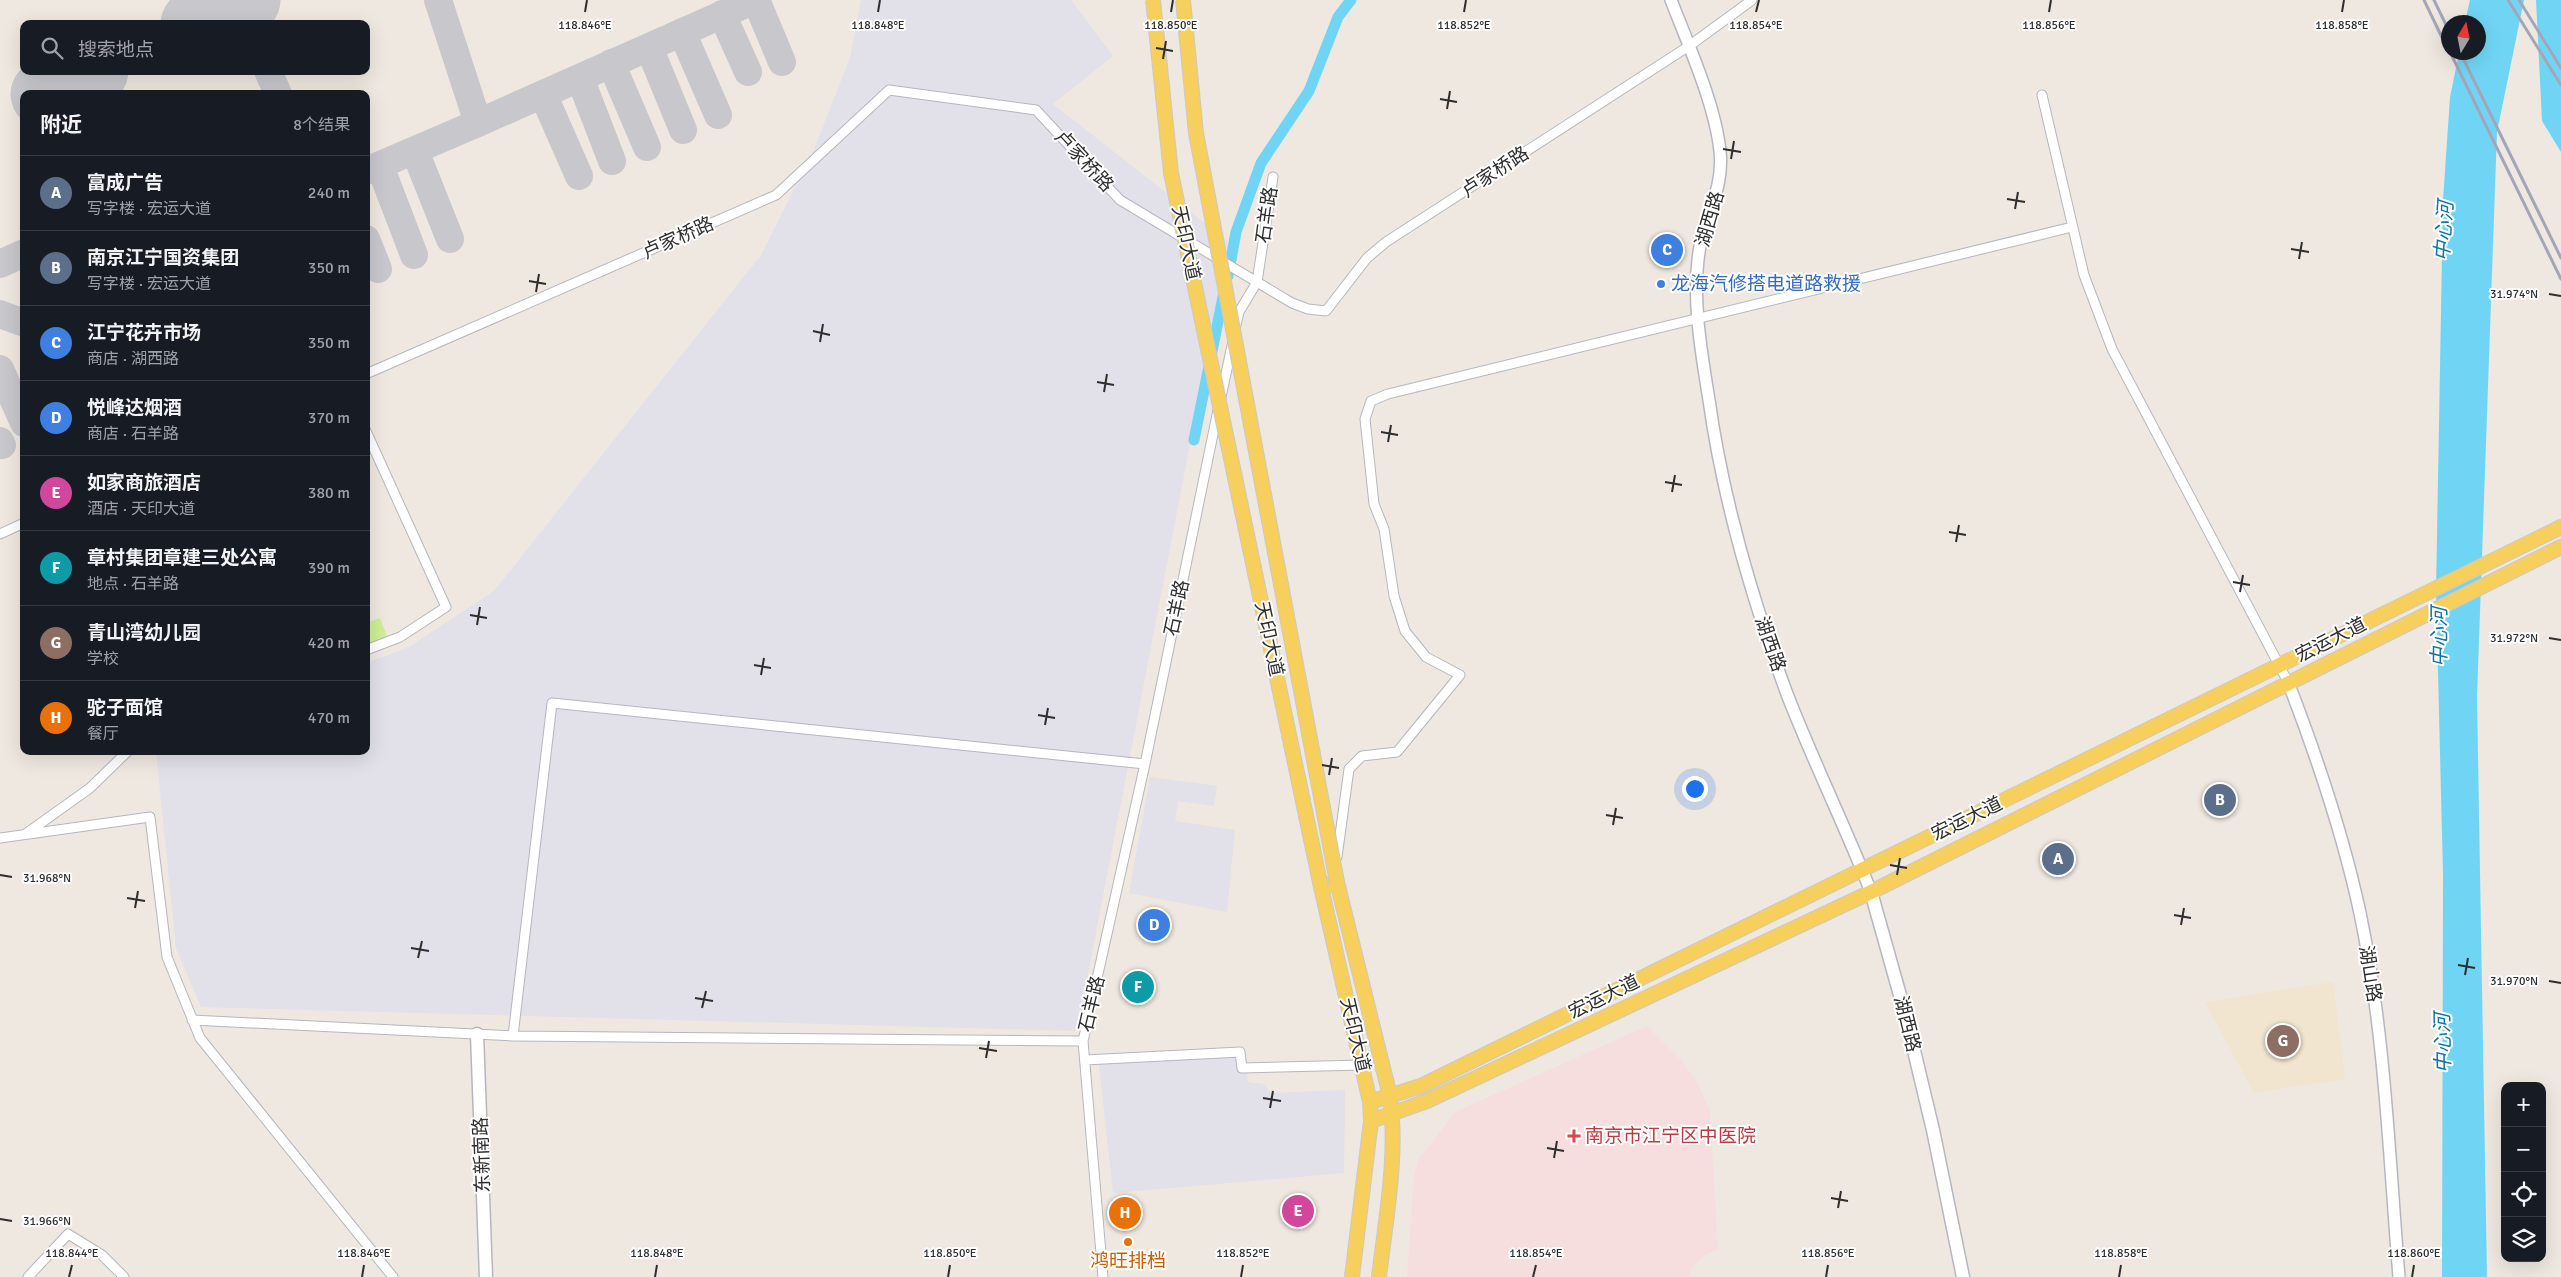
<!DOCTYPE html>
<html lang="zh">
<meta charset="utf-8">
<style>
:root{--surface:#171b24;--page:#242831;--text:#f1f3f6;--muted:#9ea1a6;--line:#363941;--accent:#2563eb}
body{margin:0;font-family:Signika,"Noto Sans SC",sans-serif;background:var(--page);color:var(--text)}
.controls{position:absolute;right:15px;bottom:15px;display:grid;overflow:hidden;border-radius:10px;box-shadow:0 5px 20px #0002}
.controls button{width:45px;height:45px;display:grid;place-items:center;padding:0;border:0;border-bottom:1px solid var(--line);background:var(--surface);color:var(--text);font:25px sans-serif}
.compass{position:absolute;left:2441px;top:15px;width:45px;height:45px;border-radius:50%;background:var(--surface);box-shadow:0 5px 20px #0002;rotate:10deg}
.you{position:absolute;left:1694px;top:788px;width:18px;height:18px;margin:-12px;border:4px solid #fff;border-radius:50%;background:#1a73e8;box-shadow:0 0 0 8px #1a73e833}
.badge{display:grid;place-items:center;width:32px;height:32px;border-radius:50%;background:var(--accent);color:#fff;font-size:16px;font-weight:700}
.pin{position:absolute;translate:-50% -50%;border:2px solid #fff;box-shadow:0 1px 5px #0006}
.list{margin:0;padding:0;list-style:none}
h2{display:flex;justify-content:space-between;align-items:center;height:65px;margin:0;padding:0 20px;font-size:21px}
h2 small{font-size:16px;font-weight:400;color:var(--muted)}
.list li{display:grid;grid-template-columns:32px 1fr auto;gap:15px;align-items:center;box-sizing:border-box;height:75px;padding:0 20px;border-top:1px solid var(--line)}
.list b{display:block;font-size:19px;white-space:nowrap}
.list p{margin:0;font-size:16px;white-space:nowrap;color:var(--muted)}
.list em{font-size:16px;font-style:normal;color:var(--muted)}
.icon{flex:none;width:28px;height:28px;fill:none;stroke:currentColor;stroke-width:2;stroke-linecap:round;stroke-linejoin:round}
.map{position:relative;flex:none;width:2561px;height:1277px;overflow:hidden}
.search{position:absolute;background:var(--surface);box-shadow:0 5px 20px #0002;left:20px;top:20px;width:350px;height:55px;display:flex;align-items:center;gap:12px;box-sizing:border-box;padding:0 18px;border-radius:10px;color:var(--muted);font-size:19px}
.panel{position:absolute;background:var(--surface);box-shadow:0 5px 20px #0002;left:20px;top:90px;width:350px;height:665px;border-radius:10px}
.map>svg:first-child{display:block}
.industrial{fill:#e2e0e8}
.education{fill:#f1e5cf}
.medical{fill:#f6dedf}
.pitch{fill:#ccef96}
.water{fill:#70d5f5}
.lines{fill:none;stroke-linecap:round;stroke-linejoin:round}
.canal{stroke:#70d5f5;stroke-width:11}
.taxiway{stroke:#c8c7cc;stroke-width:28}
.runway{stroke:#c8c7cc;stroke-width:69}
.minor-casing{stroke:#b4b7c1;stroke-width:11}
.tertiary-casing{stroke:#b4b7c1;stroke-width:14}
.secondary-casing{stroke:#b4b7c1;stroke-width:15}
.primary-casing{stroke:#c9c9c9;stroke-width:16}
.minor{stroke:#fff;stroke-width:9}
.tertiary{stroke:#fff;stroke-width:11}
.secondary{stroke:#fff;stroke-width:12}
.primary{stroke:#f7cf5d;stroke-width:14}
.rail{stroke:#a2a6b8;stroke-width:3}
.primary-bridge-casing{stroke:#c9c9c9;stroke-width:16;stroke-linecap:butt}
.primary-bridge{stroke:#f7cf5d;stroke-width:14}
.ticks{fill:none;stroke:#2e2e2e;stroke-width:2}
.shop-dot{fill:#3f7fe0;stroke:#fff;stroke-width:2}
.health-dot{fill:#e0444e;stroke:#fff;stroke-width:2}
.food-dot{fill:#e8710a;stroke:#fff;stroke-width:2}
.labels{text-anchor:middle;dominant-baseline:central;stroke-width:4;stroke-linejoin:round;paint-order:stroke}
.street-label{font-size:19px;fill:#2e2e2e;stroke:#fff}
.shop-label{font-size:19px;fill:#366cbe;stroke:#fff;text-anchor:start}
.health-label{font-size:19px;fill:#be3a42;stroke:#fff;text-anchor:start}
.food-label{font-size:19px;fill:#c56008;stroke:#fff}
.water-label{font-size:20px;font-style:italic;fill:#0775a8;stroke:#fff}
.ticks-label{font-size:12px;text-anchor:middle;fill:#2e2e2e;stroke:#fff;stroke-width:4;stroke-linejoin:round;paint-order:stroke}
</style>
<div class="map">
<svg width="2561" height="1277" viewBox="0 0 2561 1277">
<rect width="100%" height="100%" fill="#efe8e0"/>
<!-- industrial -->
<path class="industrial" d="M 861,0 L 1071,0 L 1113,56 L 1053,104 L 1229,242 L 1077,1031 L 201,1007 L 176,948 L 156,751 L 366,751 L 366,663 L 409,647 L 494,591 L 761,255 L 815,147 L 850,58 Z
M 1150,777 L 1217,786 L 1214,806 L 1178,801 L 1175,821 L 1235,830 L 1227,912 L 1129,893 Z
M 1244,1048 L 1248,1082 L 1264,1084 L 1270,1093 L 1345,1090 L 1344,1173 L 1113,1193 L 1098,1056 Z"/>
<!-- education -->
<path class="education" d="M 2333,982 L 2345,1079 L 2254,1093 L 2205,1002 Z"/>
<!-- medical -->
<path class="medical" d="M 1647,1026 L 1683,1062 L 1697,1082 L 1710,1111 L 1718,1249 L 1705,1255 L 1692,1267 L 1690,1277 L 1407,1277 L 1414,1176 L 1418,1160 L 1455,1112 Z"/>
<!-- pitch -->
<path class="pitch" d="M 380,618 L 390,644 L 366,652 L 366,623 Z"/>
<!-- water -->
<path class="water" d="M 2470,0 L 2524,0 L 2497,132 L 2477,697 L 2487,1277 L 2442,1277 L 2443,874 L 2436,591 L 2443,200 L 2450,97 L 2459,53 L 2478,52 L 2478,22 L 2465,22 Z
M 2536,0 L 2561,0 L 2561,152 L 2542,121 Z"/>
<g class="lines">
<!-- canal -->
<path class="canal" d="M 1228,276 L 1236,232 L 1261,163 L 1309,91 L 1338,17 L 1351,0
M 1194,440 L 1224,292"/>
<!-- taxiway -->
<path class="taxiway" d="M 756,0 L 782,62
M 238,4 L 247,24
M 722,14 L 748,72
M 682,32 L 718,115
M 649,47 L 683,130
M 611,63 L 647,147
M 268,71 L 278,94
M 580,78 L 612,161
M 543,94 L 579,176
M 478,123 L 755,0
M 415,151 L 450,239
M 380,166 L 414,255
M 366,171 L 478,123 L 438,0
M 366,239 L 378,269
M 0,264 L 24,253
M 0,314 L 24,323
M 0,369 L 24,423
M 0,441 L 2,445"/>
<!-- runway -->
<path class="runway" d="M 195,24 L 246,0
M 45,94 L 94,71"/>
<defs>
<path id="minor" d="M 2042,95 L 2084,275 L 2112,349 L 2288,682
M 1235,329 L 1239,312 L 1257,282 L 1273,177
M 366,374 L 776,195 L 889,90 L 1036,110 L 1120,200 L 1292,303 L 1308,309 L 1326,311 L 1367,258 L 1386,242 L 1689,46 L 1752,0
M 1221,397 L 1233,341
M 366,431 L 446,607 L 400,637 L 366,650
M 0,534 L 24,523
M 27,833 L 90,788 L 128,751
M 0,838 L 150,817 L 167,957 L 200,1038 L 393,1277
M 1337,857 L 1349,769 L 1362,756 L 1397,752 L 1460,675 L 1426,657 L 1405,631 L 1394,596 L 1384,529 L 1374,504 L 1365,419 L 1371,401 L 1388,394 L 2072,227
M 192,1020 L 513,1036
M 1083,1041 L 513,1036 L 552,703 L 1145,764
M 1085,1060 L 1240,1052 L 1242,1068 L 1363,1065
M 28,1277 L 68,1234 L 102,1255 L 124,1277
M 1103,1277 L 1083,1041 L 1145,764 L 1218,410"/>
<path id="tertiary" d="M 1671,0 C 1688,44 1715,104 1720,151 C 1724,186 1707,213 1700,246 C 1691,295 1701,351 1709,400 C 1723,500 1752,599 1787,694 C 1813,761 1845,826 1871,892
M 2288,682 C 2317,757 2343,834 2360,913 C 2385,1032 2389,1156 2399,1277"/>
<path id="secondary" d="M 1871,892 L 1905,1013 L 1933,1130 L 1963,1277
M 477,1034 L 486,1277"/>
<path id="primary" d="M 1370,1102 L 1421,1086 L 2561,527
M 1371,1121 L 1427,1101 L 1871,892 L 2561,547
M 1352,1277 L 1371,1121 L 1370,1102 L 1321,887 L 1337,882 L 1390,1096 C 1398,1156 1386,1217 1379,1277"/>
</defs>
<!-- minor casing -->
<use href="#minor" class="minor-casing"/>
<!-- tertiary casing -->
<use href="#tertiary" class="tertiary-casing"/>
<!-- secondary casing -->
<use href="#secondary" class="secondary-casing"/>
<!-- primary casing -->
<use href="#primary" class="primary-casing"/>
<!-- minor -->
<use href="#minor" class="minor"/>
<!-- tertiary -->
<use href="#tertiary" class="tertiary"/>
<!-- secondary -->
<use href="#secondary" class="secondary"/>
<!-- primary -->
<use href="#primary" class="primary"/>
<!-- rail -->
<path class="rail" d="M 2424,0 L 2448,50
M 2434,0 L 2448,29
M 2508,0 L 2561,85
M 2519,0 L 2561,68
M 2450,52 L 2561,279
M 2460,52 L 2561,258"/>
<defs>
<path id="primary-bridge" d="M 1153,0 L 1171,173 L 1321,887
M 1183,0 L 1196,133 L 1337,882"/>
</defs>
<!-- primary-bridge casing -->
<use href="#primary-bridge" class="primary-bridge-casing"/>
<!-- primary-bridge -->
<use href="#primary-bridge" class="primary-bridge"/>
</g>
<!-- ticks -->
<path class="ticks" d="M 585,12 L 587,0M 878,12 L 880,0M 1171,12 L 1173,0M 1464,12 L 1466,0M 1756,12 L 1759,0M 2049,12 L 2051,0M 2342,12 L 2344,0M 1156,48 L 1173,51M 1163,59 L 1166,41M 1440,99 L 1457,102M 1447,109 L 1450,91M 1723,149 L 1741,152M 1731,159 L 1734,141M 2007,199 L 2025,202M 2015,209 L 2018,192M 2291,249 L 2309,252M 2299,259 L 2302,242M 529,281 L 546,284M 536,292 L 539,274M 2549,294 L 2561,296M 813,331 L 830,335M 820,342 L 823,324M 1097,382 L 1114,385M 1104,392 L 1107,374M 1381,432 L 1398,435M 1388,442 L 1391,425M 1665,482 L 1682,485M 1672,492 L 1675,475M 1949,532 L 1966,535M 1956,542 L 1959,525M 2233,582 L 2250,585M 2240,592 L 2243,575M 470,615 L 487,618M 477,625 L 480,607M 2549,638 L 2561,640M 754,665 L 771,668M 761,675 L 764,658M 1038,715 L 1055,718M 1045,725 L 1048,708M 1322,765 L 1339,768M 1329,775 L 1332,758M 1606,815 L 1623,818M 1613,825 L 1616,808M 1890,865 L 1907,868M 0,875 L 12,877M 1897,875 L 1900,858M 127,898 L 145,901M 135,908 L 138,891M 2174,915 L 2191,918M 2181,925 L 2184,908M 411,948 L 429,951M 418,958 L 422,941M 2458,965 L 2475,968M 2465,975 L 2468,958M 2549,981 L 2561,983M 695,998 L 713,1001M 702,1008 L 706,991M 979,1048 L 997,1051M 986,1058 L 989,1041M 1263,1098 L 1281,1101M 1270,1108 L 1273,1091M 1547,1148 L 1564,1151M 1554,1158 L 1557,1141M 1831,1198 L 1848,1201M 1838,1208 L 1841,1191M 0,1219 L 12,1221M 69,1277 L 72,1265M 362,1277 L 364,1265M 655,1277 L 657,1265M 948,1277 L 950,1265M 1241,1277 L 1243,1265M 1533,1277 L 1536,1265M 1826,1277 L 1828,1265M 2119,1277 L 2121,1265M 2412,1277 L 2414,1265"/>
<!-- markers -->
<circle class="shop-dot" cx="1661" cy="284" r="5"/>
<path class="health-dot" d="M1571.5 1128.5h5v5h5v5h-5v5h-5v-5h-5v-5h5z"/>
<circle class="food-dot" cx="1128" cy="1242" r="5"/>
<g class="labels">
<!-- street labels -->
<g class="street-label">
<text transform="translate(1084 161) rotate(47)">卢家桥路</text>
<text transform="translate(1495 172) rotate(-33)">卢家桥路</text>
<text transform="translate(1267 215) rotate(-82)">石羊路</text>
<text transform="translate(1710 219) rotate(-74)">湖西路</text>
<text transform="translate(678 238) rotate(-24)">卢家桥路</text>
<text transform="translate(1186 243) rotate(78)">天印大道</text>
<text transform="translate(1177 608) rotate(-78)">石羊路</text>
<text transform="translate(1269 639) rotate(78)">天印大道</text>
<text transform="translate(2331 640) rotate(-27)">宏运大道</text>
<text transform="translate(1770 644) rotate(71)">湖西路</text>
<text transform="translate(1967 819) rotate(-26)">宏运大道</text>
<text transform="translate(2370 974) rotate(81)">湖山路</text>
<text transform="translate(1604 997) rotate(-26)">宏运大道</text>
<text transform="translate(1092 1004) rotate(-77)">石羊路</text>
<text transform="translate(1907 1024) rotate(76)">湖西路</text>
<text transform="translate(1355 1035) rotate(77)">天印大道</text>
<text transform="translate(482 1155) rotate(-92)">东新南路</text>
</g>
<!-- shop labels -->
<g class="shop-label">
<text x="1671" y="284">龙海汽修搭电道路救援</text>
</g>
<!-- health labels -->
<g class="health-label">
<text x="1585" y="1136">南京市江宁区中医院</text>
</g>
<!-- food labels -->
<g class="food-label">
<text x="1128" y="1261">鸿旺排档</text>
</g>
<!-- water labels -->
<g class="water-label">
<text transform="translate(2444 231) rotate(-86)">中心河</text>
<text transform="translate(2439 637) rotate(-90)">中心河</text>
<text transform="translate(2443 1043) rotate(-91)">中心河</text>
</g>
</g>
<g class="ticks-label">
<text x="585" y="29">118.846°E</text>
<text x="878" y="29">118.848°E</text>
<text x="1171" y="29">118.850°E</text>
<text x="1464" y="29">118.852°E</text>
<text x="1756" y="29">118.854°E</text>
<text x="2049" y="29">118.856°E</text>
<text x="2342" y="29">118.858°E</text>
<text x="2514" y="298">31.974°N</text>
<text x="2514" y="642">31.972°N</text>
<text x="47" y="882">31.968°N</text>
<text x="2514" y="985">31.970°N</text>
<text x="47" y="1225">31.966°N</text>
<text x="72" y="1257">118.844°E</text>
<text x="364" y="1257">118.846°E</text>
<text x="657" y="1257">118.848°E</text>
<text x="950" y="1257">118.850°E</text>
<text x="1243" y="1257">118.852°E</text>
<text x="1536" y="1257">118.854°E</text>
<text x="1828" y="1257">118.856°E</text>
<text x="2121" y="1257">118.858°E</text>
<text x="2414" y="1257">118.860°E</text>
</g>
</svg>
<div class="controls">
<button>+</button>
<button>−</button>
<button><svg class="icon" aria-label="locate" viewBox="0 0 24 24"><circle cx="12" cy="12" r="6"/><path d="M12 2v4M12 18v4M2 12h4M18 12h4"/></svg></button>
<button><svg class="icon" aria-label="layers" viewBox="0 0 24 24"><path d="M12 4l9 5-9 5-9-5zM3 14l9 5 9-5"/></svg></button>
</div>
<svg class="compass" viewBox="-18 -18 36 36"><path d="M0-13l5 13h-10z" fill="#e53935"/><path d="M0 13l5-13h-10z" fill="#9ea1a6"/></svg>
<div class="you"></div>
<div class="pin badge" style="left:2058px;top:859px;background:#5c6f8a">A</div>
<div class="pin badge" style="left:2220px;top:800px;background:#5c6f8a">B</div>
<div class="pin badge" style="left:1667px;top:250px;background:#3f7fe0">C</div>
<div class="pin badge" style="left:1154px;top:925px;background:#3f7fe0">D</div>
<div class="pin badge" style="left:1298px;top:1211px;background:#d1479c">E</div>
<div class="pin badge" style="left:1138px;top:987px;background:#0f9aa8">F</div>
<div class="pin badge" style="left:2283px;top:1041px;background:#8d6e63">G</div>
<div class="pin badge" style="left:1125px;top:1213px;background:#e8710a">H</div>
<div class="search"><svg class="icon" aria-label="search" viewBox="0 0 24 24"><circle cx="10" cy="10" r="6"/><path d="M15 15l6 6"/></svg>搜索地点</div>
<section class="panel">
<h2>附近<small>8个结果</small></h2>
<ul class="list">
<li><span class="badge" style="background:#5c6f8a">A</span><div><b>富成广告</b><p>写字楼 · 宏运大道</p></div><em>240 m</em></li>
<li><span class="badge" style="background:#5c6f8a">B</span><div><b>南京江宁国资集团</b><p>写字楼 · 宏运大道</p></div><em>350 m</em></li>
<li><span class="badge" style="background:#3f7fe0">C</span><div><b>江宁花卉市场</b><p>商店 · 湖西路</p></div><em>350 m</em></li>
<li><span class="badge" style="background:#3f7fe0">D</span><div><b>悦峰达烟酒</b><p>商店 · 石羊路</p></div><em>370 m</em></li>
<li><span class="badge" style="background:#d1479c">E</span><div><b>如家商旅酒店</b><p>酒店 · 天印大道</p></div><em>380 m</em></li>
<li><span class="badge" style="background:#0f9aa8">F</span><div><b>章村集团章建三处公寓</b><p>地点 · 石羊路</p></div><em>390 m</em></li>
<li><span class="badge" style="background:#8d6e63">G</span><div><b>青山湾幼儿园</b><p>学校</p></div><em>420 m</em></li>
<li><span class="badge" style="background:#e8710a">H</span><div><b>驼子面馆</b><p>餐厅</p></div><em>470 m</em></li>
</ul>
</section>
</div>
